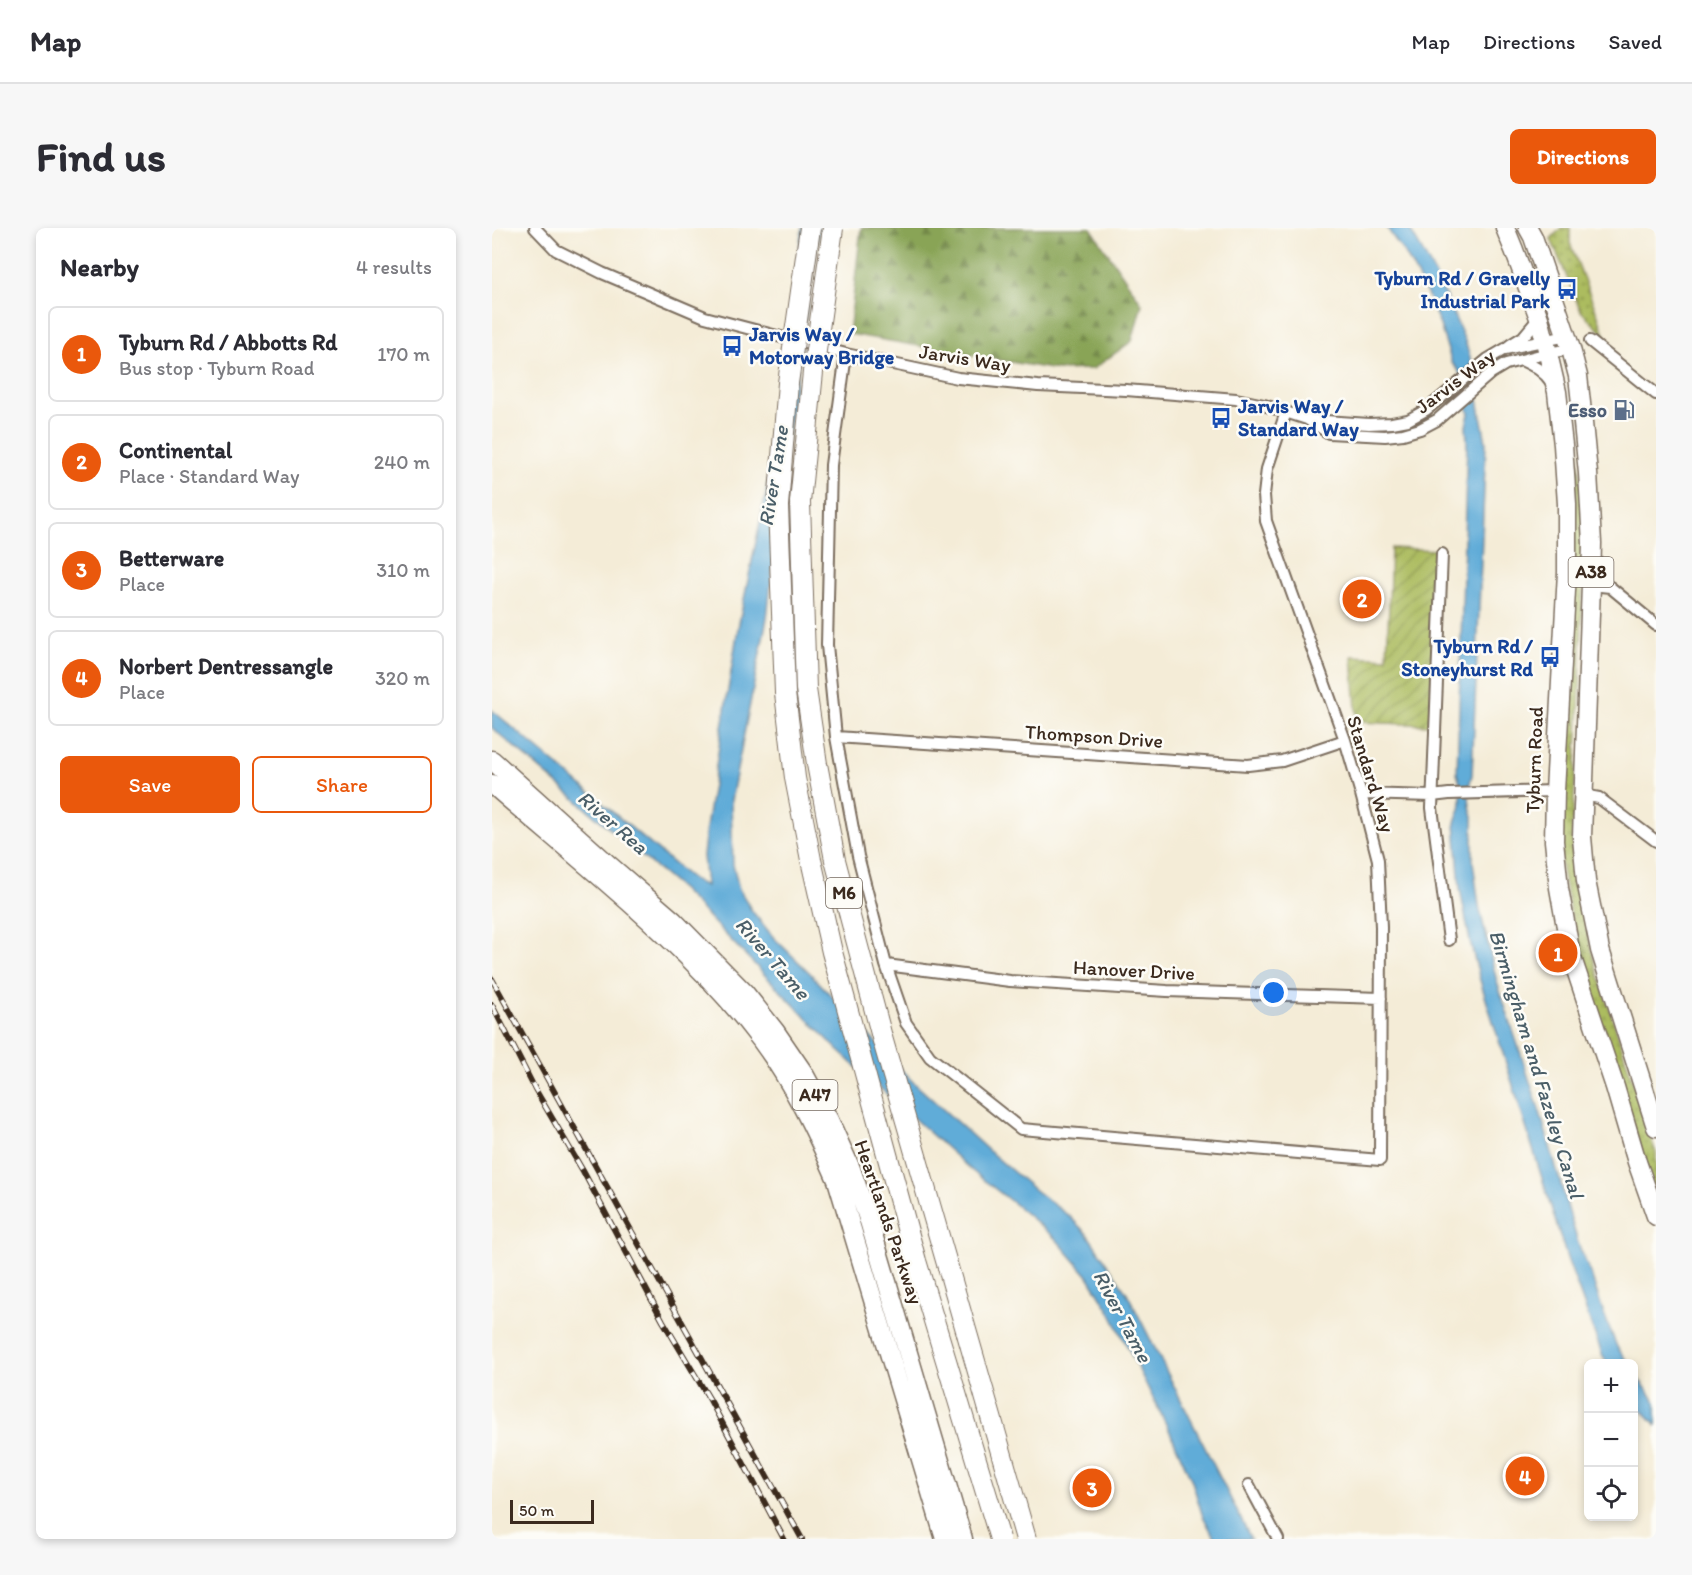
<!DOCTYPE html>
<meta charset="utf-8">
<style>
:root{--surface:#fff;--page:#f7f7f7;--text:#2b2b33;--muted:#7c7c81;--line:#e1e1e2;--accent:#ea580c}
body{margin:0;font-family:Itim,sans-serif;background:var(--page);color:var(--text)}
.controls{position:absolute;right:18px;bottom:18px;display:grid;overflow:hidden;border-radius:9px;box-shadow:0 3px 9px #0003}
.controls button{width:54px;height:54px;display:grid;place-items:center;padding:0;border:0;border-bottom:2px solid var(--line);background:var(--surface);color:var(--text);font:30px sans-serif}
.scale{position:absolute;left:18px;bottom:15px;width:84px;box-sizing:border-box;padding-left:6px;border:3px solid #3b2a1e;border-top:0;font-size:16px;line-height:21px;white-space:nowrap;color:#3b2a1e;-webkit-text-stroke:4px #fdfcf7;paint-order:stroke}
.you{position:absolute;left:782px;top:765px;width:21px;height:21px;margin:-15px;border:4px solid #fff;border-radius:50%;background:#1a73e8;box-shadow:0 0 0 9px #1a73e833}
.badge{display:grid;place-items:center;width:39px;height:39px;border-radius:50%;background:var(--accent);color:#fff;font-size:20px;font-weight:700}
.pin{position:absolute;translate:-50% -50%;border:3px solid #fff;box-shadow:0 2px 6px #0006}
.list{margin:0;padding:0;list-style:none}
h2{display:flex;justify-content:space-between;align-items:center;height:78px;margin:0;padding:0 24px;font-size:26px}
h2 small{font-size:20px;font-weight:400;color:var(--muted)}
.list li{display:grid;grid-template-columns:39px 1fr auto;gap:18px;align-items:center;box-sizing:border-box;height:96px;margin:0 12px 12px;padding:0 12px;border:2px solid var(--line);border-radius:9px}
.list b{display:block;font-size:22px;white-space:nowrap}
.list p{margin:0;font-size:20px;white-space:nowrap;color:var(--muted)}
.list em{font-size:20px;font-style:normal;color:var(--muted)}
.actions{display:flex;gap:12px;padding:18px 24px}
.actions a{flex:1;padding:14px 0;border:2px solid var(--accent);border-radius:9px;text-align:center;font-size:21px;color:var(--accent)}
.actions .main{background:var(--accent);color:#fff}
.icon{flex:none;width:33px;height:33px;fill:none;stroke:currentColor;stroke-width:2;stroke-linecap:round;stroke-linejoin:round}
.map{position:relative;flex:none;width:1164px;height:1311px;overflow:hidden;border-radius:9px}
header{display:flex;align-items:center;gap:36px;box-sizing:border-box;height:84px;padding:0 30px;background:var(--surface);border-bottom:2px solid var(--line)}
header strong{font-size:28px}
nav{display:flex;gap:33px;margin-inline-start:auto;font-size:21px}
.intro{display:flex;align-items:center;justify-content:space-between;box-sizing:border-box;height:144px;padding:0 36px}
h1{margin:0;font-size:42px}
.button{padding:15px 27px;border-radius:9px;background:var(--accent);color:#fff;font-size:21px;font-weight:700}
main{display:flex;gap:36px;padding:0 36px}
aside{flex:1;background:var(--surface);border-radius:9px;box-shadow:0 3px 9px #0003}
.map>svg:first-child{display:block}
.grass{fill:url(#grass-dots);stroke:#74733e;stroke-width:1.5}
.forest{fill:url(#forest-firs);stroke:#62673a;stroke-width:1.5}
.garden{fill:url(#garden-furrows);stroke:#74733e;stroke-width:1.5}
.water{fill:#60acd8;stroke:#4e6b7b;stroke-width:1.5}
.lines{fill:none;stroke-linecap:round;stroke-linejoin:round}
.minor-casing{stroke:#7c6e5f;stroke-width:14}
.primary-casing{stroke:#7c6e5f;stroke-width:21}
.trunk-casing{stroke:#7c6e5f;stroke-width:21}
.minor{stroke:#fff;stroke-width:10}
.primary{stroke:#fff;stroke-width:18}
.trunk{stroke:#fff;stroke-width:18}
.rail-casing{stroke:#3b2a1e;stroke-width:6}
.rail{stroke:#fdfcf7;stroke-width:4;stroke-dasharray:11;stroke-linecap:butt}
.motorway-bridge-casing{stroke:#7c6e5f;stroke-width:22;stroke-linecap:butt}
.motorway-bridge{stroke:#fff;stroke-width:20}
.labels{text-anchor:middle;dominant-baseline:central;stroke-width:5;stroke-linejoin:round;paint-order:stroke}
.shield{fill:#fdfcf7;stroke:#75695f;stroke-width:1.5}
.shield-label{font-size:18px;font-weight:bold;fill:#3b2a1e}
.transit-label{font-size:20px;font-weight:bold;fill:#164399;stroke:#fdfcf7;text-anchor:end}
.street-label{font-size:20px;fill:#3b2a1e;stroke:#fdfcf7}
.service-label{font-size:20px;font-weight:bold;fill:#4e5e75;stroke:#fdfcf7;text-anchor:end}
.water-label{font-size:21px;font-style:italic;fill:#4a5e68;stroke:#fdfcf7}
</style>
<header>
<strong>Map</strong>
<nav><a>Map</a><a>Directions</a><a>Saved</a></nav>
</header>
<div class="intro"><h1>Find us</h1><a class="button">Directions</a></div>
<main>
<aside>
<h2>Nearby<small>4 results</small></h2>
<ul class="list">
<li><span class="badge">1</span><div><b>Tyburn Rd / Abbotts Rd</b><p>Bus stop · Tyburn Road</p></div><em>170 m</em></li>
<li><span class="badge">2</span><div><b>Continental</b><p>Place · Standard Way</p></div><em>240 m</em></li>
<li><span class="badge">3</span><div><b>Betterware</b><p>Place</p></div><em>310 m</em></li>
<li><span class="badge">4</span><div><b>Norbert Dentressangle</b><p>Place</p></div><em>320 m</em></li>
</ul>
<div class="actions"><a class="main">Save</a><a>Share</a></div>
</aside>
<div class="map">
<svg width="1164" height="1311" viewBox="0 0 1164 1311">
<defs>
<pattern id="grass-dots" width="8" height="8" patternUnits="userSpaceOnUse" patternTransform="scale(1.5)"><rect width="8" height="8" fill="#acbc5f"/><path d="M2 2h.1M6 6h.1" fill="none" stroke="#8d994e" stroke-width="1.8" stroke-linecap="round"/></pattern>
<pattern id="forest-firs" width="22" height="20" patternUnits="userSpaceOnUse" patternTransform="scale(1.5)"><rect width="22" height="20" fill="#89a456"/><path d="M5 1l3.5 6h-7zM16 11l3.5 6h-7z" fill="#718647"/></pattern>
<pattern id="garden-furrows" width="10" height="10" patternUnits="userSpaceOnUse" patternTransform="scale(1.5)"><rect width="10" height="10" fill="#acbc5f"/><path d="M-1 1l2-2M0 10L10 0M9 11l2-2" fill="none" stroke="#8d994e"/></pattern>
</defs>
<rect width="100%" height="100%" fill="#fdfcf7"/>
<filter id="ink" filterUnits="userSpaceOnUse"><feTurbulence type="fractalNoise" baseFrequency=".0167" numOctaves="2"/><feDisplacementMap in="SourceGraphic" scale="12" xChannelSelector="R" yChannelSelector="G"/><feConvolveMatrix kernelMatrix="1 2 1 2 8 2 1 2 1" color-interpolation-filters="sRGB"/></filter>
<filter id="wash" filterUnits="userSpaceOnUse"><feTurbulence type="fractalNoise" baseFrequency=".008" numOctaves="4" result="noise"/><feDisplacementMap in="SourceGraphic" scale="24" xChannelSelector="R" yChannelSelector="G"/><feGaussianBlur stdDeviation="1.35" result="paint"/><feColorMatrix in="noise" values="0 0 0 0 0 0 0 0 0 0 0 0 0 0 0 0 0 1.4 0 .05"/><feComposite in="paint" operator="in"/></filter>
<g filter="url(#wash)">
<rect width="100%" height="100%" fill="#f4ecd7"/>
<!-- grass -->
<path class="grass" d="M 1069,0 L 1078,0 L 1078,15 L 1114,109 L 1089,83 L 1059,11 Z
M 1083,226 L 1085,226 L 1093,280 L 1087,489 L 1080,602 L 1081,636 L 1094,700 L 1105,742 L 1164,925 L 1164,969 L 1086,723 L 1069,638 L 1069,569 L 1084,259 Z"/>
<!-- forest -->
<path class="forest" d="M 369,0 L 599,0 L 650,76 L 640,113 L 601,141 L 565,142 L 357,106 Z"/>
<!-- garden -->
<path class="garden" d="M 899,320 L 946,322 L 938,497 L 865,494 L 860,428 L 895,430 Z"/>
<!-- water -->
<path class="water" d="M 310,0 L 328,0 L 298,192 L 275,390 L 239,572 L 241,637 L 247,661 L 260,683 L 282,710 L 318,745 L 420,853 L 498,924 L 544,963 L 577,988 L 595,1006 L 635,1065 L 759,1311 L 723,1311 L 710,1286 L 700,1253 L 678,1204 L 617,1082 L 596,1048 L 564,1011 L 525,978 L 479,942 L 347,823 L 191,663 L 0,500 L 0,482 L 201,652 L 214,658 L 211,628 L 214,600 L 246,400 L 274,266 Z
M 895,0 L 917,0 L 932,26 L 951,62 L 973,113 L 978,129 L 994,214 L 980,547 C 976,559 976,577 981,588 L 981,634 L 987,678 L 1005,754 L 1048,884 L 1086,1015 L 1099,1047 L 1112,1086 L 1125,1119 L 1136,1135 L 1115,1135 L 1110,1126 L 1075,1030 L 988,752 L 978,713 L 968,661 L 963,595 C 964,590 966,586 968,581 C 970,572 969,553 965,546 L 975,213 L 974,198 L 977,186 L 967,143 L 960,135 L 948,97 L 935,66 L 915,29 Z
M 1142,1144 L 1164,1174 L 1164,1197 L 1142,1173 Z"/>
</g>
<g filter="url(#ink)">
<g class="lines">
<defs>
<path id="minor" d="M 43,0 L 64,22 L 110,45 L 213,89 L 354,126 L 466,150 L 546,158 L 634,162 L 744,171 L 772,177 L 815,191 L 837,205 L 893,208 L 911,206 L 928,201 L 945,192 L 999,145 L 1014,136 L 1056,125 L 1079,121
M 1098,113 L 1164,166
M 1018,117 L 1031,109 L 1047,90
M 354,126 L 339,237 L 335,417 L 344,509 L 366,628 L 394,737 L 414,795 L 438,829 L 529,901 L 888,932 L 889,699 L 886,632 L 869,566 L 853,512 L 774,293 L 772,267 L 775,241 L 794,184
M 1029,132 C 1042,138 1052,143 1060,155
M 819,192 L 877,196 L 900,195 L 916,192 L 934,182 L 996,131 L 1013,121 L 1075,108
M 950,326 L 940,580 L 957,712
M 1099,357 L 1118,359 L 1164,397
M 344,509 L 756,537 L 790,533 L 853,512
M 869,566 L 940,568 L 957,566 L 1063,563
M 1091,567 L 1107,570 L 1164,613
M 394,737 L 518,753 L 675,763 L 889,770
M 757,1257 L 786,1311"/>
<path id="primary" d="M 0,532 L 117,637 L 182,693 L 252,764 L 283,803 L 311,844 L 337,892 L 359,941 L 377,993 L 471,1311
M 0,556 C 91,636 196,715 269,812 C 301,855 324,904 345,952 L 453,1311"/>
<path id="trunk" d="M 1013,0 L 1022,22 L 1047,90 L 1053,113 L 1065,164 L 1071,217 L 1075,276 L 1075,344 L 1063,563 L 1062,613 L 1067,660 L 1079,727 L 1123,859 L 1145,934 L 1164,988
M 1036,0 L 1041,9 L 1079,121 L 1086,148 L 1089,175 L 1096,245 L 1100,315 L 1099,357 L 1090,609 L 1094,653 L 1108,722 L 1164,899"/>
</defs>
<!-- minor casing -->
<use href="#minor" class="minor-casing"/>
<!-- primary casing -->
<use href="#primary" class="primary-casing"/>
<!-- trunk casing -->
<use href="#trunk" class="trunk-casing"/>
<!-- minor -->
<use href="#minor" class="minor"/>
<!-- primary -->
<use href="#primary" class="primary"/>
<!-- trunk -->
<use href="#trunk" class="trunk"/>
<defs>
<path id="rail" d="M 0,751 L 310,1311
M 0,777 L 43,861 L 91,943 L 171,1093 L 218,1172 L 292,1311"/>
</defs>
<!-- rail casing -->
<use href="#rail" class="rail-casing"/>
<!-- rail -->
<use href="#rail" class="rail"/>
<defs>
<path id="motorway-bridge" d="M 318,0 L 296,155 L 286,278 L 293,465 L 303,550 L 319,632 L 340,724 L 424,1033 L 508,1311
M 341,0 L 321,144 L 308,274 L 314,461 L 325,536 L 343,632 L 391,813 L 534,1311"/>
</defs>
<!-- motorway-bridge casing -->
<use href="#motorway-bridge" class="motorway-bridge-casing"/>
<!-- motorway-bridge -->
<use href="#motorway-bridge" class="motorway-bridge"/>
</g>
</g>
<!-- icons -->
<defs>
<symbol id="bus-bare" viewBox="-9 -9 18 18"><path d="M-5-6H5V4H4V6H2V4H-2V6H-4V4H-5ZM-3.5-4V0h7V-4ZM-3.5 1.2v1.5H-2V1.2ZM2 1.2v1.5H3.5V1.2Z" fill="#1a4fb4" stroke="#fdfcf7" stroke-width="2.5" paint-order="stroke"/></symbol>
<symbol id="fuel-bare" viewBox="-9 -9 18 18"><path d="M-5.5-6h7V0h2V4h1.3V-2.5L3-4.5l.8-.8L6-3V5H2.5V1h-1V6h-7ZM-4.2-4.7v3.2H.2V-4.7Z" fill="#5c6f8a" stroke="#fdfcf7" stroke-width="2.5" paint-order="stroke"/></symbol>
</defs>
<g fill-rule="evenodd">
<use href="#bus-bare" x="1060" y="46" width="30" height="30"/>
<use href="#bus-bare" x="225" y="103" width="30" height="30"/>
<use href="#fuel-bare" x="1117" y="167" width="30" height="30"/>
<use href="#bus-bare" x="714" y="175" width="30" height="30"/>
<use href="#bus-bare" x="1043" y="414" width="30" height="30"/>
</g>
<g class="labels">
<!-- shield labels -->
<g class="shield">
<rect x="1076.5" y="329" width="45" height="30" rx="4.5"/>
<rect x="334" y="650" width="36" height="30" rx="4.5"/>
<rect x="300.5" y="852" width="45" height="30" rx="4.5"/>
</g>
<g class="shield-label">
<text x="1099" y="344">A38</text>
<text x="352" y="665">M6</text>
<text x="323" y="867">A47</text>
</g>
<!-- transit labels -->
<g class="transit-label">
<text x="1058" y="50">Tyburn Rd / Gravelly<tspan x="1058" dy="23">Industrial Park</tspan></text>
<text x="257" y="106" text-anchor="start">Jarvis Way /<tspan x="257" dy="23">Motorway Bridge</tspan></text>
<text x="746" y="178" text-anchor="start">Jarvis Way /<tspan x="746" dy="23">Standard Way</tspan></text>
<text x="1041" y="418">Tyburn Rd /<tspan x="1041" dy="23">Stoneyhurst Rd</tspan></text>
</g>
<!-- street labels -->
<g class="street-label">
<text transform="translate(473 130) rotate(9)">Jarvis Way</text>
<text transform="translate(963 153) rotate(-37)">Jarvis Way</text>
<text transform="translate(602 508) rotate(4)">Thompson Drive</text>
<text transform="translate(1042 532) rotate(-88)">Tyburn Road</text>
<text transform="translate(879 546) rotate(73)">Standard Way</text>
<text transform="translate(642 742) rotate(3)">Hanover Drive</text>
<text transform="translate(397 994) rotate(71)">Heartlands Parkway</text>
</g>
<!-- service labels -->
<g class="service-label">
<text x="1115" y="182">Esso</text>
</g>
<!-- water labels -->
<g class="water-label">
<text transform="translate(281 248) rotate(-81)">River Tame</text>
<text transform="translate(121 594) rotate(41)">River Rea</text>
<text transform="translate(281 730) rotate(49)">River Tame</text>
<text transform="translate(1045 836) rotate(73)">Birmingham and Fazeley Canal</text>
<text transform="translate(631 1088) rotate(62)">River Tame</text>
</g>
</g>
</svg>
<div class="controls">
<button>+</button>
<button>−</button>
<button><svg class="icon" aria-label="locate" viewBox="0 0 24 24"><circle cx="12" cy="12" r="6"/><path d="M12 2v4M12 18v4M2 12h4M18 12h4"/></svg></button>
</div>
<div class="scale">50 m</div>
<div class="you"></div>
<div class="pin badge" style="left:1066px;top:725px">1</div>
<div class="pin badge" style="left:870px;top:371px">2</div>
<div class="pin badge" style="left:600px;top:1260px">3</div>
<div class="pin badge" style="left:1033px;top:1248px">4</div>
</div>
</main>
